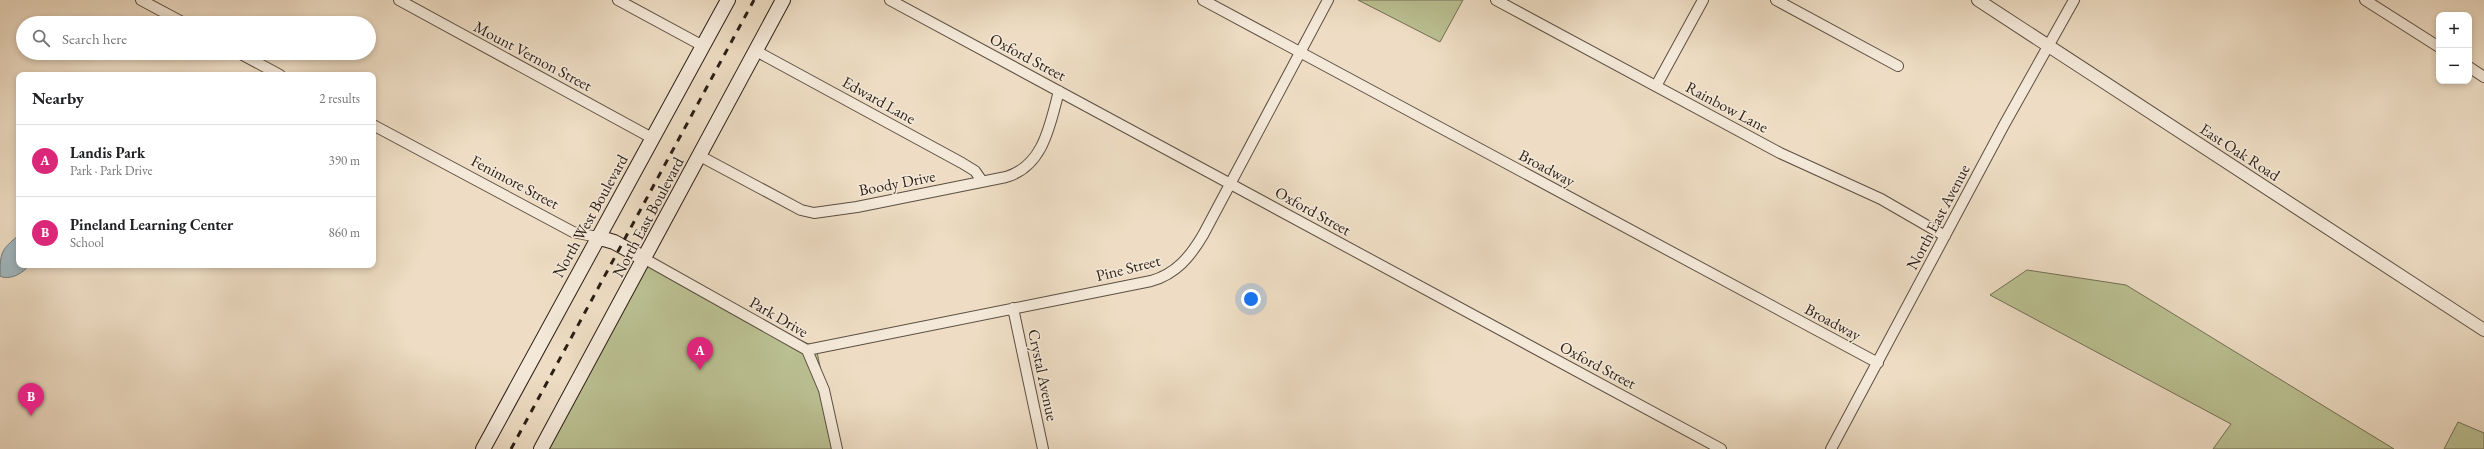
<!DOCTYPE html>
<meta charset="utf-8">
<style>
:root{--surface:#fff;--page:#f2f2f2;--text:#202124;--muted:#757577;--line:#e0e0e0;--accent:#db2777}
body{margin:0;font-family:"EB Garamond",serif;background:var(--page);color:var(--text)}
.controls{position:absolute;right:12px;top:12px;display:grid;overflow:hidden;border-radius:8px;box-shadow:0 2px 6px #0003}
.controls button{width:36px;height:36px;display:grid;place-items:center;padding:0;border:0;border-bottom:1px solid var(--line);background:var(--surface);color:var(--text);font:20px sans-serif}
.you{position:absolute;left:1251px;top:299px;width:14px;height:14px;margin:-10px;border:3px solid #fff;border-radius:50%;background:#1a73e8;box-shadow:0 0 0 6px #1a73e833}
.badge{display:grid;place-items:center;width:26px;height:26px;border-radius:50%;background:var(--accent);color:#fff;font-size:13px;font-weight:700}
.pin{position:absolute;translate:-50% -33px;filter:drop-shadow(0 1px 2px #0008)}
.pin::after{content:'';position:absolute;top:21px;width:14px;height:12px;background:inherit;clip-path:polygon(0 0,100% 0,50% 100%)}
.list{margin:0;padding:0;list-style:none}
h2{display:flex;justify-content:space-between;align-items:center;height:52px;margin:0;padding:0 16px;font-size:17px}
h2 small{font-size:13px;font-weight:400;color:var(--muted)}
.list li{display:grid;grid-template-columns:26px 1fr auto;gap:12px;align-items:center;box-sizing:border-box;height:72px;padding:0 16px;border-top:1px solid var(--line)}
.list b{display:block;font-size:15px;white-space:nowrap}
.list p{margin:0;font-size:13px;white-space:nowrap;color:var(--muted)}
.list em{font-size:13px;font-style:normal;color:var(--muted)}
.icon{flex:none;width:22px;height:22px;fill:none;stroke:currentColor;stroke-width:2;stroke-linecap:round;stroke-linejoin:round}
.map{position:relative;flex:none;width:2484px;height:449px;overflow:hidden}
.search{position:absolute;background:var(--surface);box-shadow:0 2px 6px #0003;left:16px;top:16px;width:360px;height:44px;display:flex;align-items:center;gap:10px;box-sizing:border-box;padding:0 14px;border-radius:22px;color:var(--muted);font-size:15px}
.panel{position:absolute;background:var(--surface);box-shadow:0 2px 6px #0003;left:16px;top:72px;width:360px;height:196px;border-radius:8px}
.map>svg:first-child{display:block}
.green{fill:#bac092;stroke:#726f54}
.water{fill:#a0b8c0;stroke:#717a7c}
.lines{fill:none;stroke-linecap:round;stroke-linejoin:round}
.minor-casing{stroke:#5b4e41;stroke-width:12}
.tertiary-casing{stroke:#5b4e41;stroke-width:14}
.secondary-casing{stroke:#2a1e15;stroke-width:16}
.minor{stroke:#f4e9d9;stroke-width:10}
.tertiary{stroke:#f4e9d9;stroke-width:12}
.secondary{stroke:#f4e9d9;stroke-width:14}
.rail{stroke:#2a1e15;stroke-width:3;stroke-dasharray:7 7;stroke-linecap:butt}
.labels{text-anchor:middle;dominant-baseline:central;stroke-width:3;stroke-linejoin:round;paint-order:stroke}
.street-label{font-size:16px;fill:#2a1e15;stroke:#f4e9d9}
</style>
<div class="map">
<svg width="2484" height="449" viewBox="0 0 2484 449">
<rect width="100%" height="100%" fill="#eeddc4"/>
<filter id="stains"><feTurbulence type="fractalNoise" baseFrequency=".005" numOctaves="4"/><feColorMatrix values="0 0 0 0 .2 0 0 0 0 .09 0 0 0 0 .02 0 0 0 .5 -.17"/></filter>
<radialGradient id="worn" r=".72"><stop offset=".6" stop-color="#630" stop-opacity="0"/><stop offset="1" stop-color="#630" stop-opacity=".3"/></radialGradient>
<!-- green -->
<path class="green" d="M 1358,0 L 1463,0 L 1440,42 Z
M 645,259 L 768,327 L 816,347 L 837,449 L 541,449 Z
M 2027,270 L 2126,285 L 2394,449 L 2213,449 L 2231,424 L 1990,295 Z
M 2458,422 L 2484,433 L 2484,449 L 2444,449 Z"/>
<!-- water -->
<path class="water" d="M 19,235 L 19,265 L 29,265 C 24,273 9,281 0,276 C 0,252 1,250 19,235 Z"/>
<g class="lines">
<defs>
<path id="minor" d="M 141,0 L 184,23
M 399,0 L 652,138
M 618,0 L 703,46
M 890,0 L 1721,449
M 1203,0 L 1878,363
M 1496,0 L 1780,153 L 1881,199 L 1945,236
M 1776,0 L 1898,66
M 2365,0 L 2439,47
M 756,51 L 962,163 L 975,171 L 982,181
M 239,53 L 280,75
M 2469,67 L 2484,77
M 1656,86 L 1703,0
M 373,125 L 573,232 L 597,237
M 700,156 L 801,210 L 814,213 L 857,207 L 1006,177 C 1044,166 1050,124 1059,91
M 645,259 L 807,350 L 824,390 L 837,449
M 1013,308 L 1043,449
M 807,350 L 1151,281 C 1176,274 1190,257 1203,235 L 1328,0
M 1831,449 L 2004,125 L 2074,0"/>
<path id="tertiary" d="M 1978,0 L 2484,330"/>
<path id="secondary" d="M 597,237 L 614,242 L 645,259
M 483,449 L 728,0
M 541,449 L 783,0"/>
</defs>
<!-- minor casing -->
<use href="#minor" class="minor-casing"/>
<!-- tertiary casing -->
<use href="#tertiary" class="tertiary-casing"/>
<!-- secondary casing -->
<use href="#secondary" class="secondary-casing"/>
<!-- minor -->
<use href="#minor" class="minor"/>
<!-- tertiary -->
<use href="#tertiary" class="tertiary"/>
<!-- secondary -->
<use href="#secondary" class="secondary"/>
<!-- rail -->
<path class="rail" d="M 511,449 L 754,0"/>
</g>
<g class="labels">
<!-- street labels -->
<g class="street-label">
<text transform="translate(533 56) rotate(28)">Mount Vernon Street</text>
<text transform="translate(1028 57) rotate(28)">Oxford Street</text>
<text transform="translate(879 100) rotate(29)">Edward Lane</text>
<text transform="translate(1727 107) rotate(28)">Rainbow Lane</text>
<text transform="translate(2240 152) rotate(33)">East Oak Road</text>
<text transform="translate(1547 168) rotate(28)">Broadway</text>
<text transform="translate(515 182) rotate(28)">Fenimore Street</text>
<text transform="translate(897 183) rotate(-11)">Boody Drive</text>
<text transform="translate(1313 211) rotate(29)">Oxford Street</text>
<text transform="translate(590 216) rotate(-61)">North West Boulevard</text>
<text transform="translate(648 217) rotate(-62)">North East Boulevard</text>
<text transform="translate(1938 217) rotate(-62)">North East Avenue</text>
<text transform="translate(1128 268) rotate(-14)">Pine Street</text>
<text transform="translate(779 317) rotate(30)">Park Drive</text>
<text transform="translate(1833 322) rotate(28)">Broadway</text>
<text transform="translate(1598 365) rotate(28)">Oxford Street</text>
<text transform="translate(1043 375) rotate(78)">Crystal Avenue</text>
</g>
</g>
<rect width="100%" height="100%" filter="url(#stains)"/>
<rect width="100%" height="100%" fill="url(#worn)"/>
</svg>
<div class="controls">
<button>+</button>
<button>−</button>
</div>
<div class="you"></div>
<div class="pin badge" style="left:700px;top:370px">A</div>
<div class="pin badge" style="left:31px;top:416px">B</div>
<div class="search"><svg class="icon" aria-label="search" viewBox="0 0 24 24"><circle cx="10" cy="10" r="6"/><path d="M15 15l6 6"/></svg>Search here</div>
<section class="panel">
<h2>Nearby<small>2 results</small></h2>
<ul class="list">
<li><span class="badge">A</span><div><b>Landis Park</b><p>Park · Park Drive</p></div><em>390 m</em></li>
<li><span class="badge">B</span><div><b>Pineland Learning Center</b><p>School</p></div><em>860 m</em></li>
</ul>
</section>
</div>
